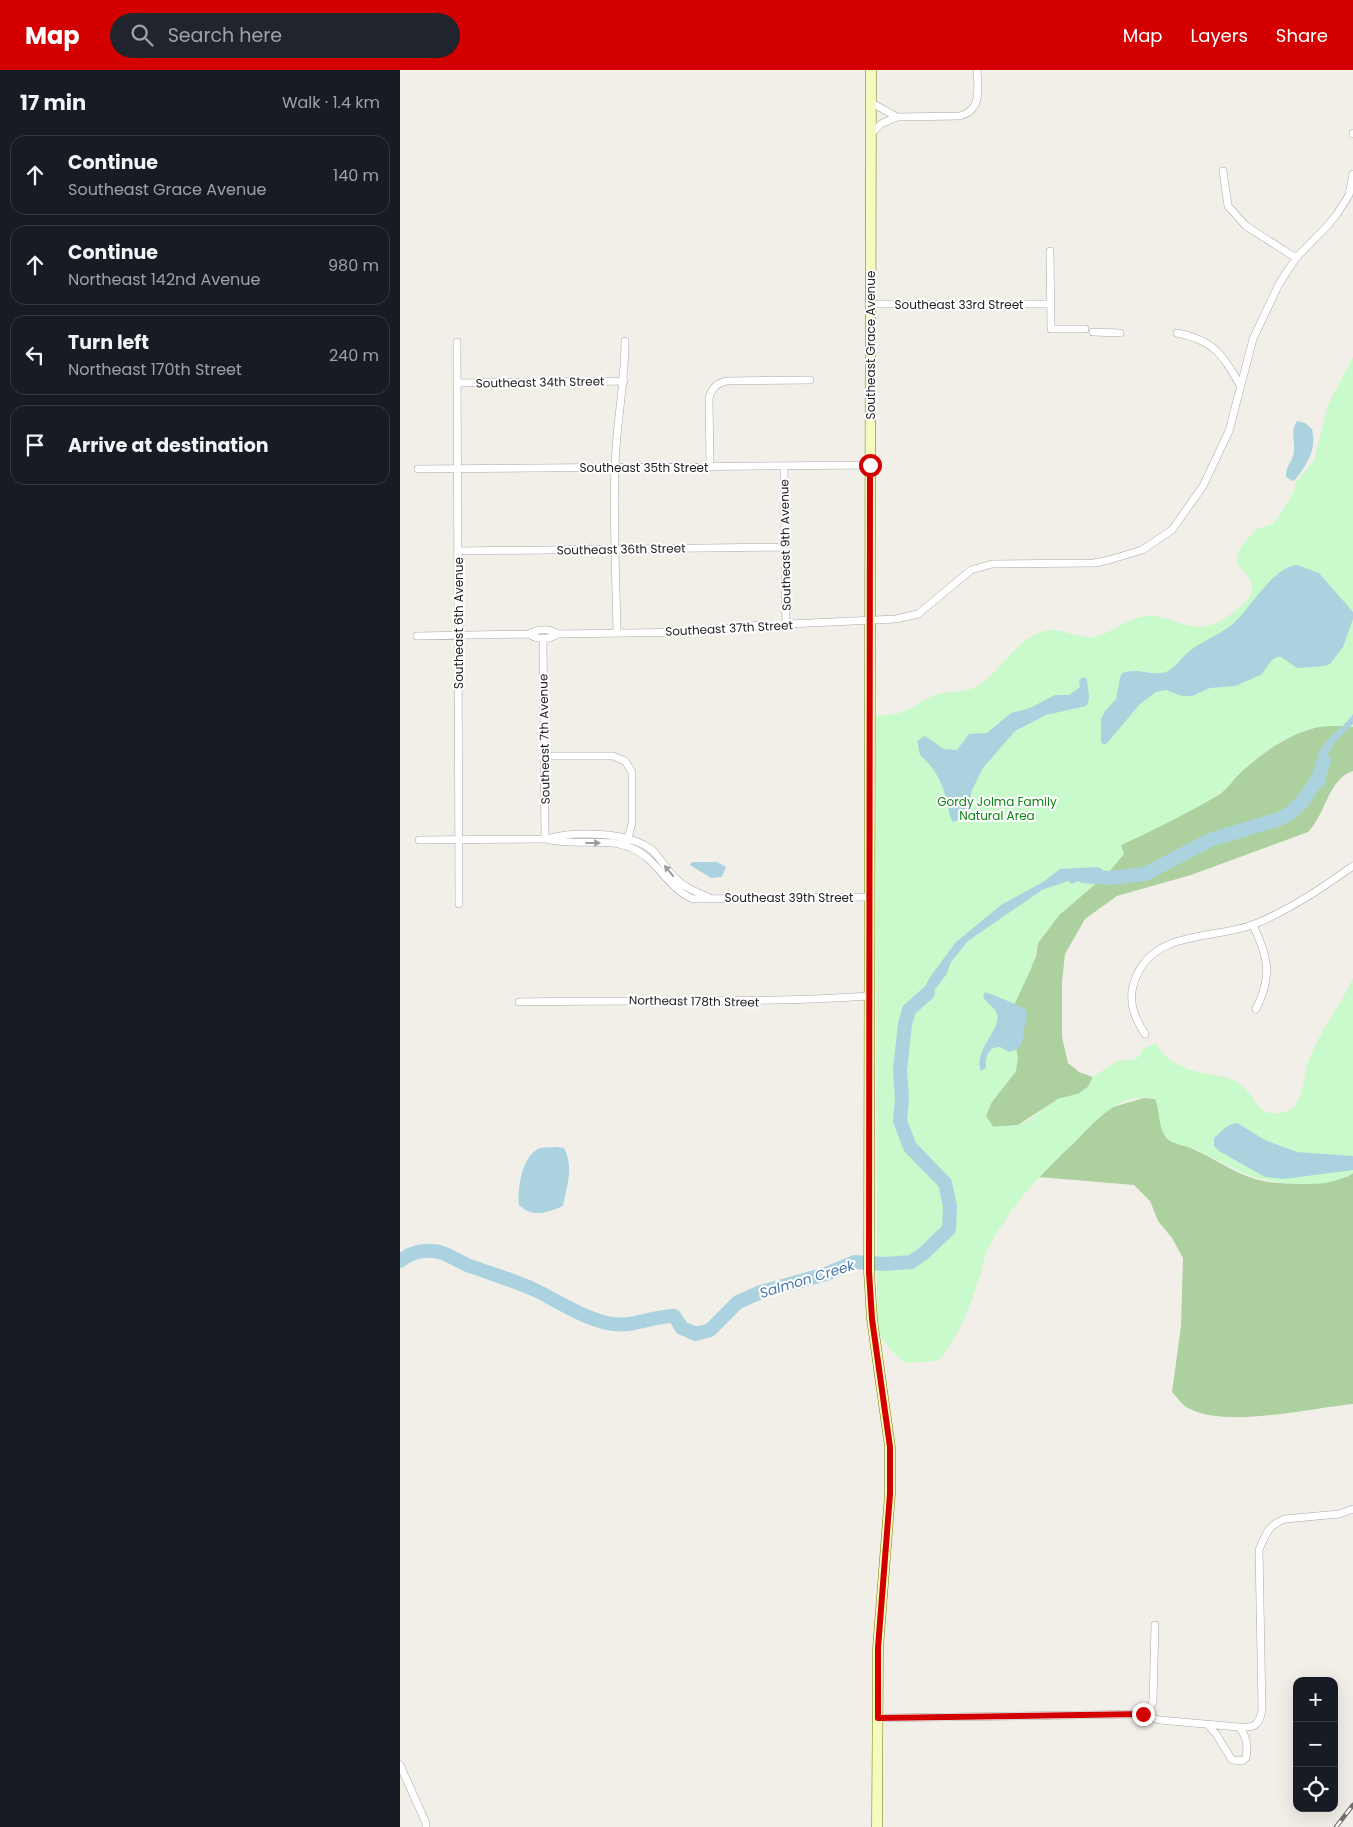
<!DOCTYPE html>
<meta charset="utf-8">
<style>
:root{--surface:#171b24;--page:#20242c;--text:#f1f3f6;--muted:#9ea1a6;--line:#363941;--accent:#d40000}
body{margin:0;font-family:Poppins,sans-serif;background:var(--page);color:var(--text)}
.controls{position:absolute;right:15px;bottom:15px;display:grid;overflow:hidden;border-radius:10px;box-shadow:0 5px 20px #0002}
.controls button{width:45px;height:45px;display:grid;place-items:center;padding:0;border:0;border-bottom:1px solid var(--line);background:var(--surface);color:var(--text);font:25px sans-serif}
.stop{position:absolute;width:15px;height:15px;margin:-11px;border:4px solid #d40000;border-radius:50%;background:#fff}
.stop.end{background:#d40000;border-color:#fff;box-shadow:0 1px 5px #0008}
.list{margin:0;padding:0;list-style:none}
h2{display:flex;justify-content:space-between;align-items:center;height:65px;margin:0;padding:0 20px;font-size:21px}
h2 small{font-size:16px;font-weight:400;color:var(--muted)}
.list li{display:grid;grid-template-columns:32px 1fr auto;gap:15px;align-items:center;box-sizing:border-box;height:80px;margin:0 10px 10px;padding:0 10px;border:1px solid var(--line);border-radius:15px}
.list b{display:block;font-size:19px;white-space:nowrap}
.list p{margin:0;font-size:16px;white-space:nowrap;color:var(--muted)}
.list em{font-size:16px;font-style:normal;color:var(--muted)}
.icon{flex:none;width:28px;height:28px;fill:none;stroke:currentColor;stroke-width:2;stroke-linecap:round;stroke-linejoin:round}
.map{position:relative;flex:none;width:953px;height:1757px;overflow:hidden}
header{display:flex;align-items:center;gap:30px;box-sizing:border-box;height:70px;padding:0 25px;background:var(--accent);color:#fff}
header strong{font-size:24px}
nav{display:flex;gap:28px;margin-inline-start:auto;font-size:18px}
.search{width:350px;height:45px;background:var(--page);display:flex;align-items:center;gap:12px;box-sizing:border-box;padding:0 18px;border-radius:28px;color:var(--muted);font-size:19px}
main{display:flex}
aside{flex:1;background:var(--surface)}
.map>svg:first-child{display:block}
.forest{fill:#add19e}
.park{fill:#c8facc}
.water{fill:#aad3df}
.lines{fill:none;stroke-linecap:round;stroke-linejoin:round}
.river{stroke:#aad3df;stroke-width:14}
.street-casing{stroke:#a9a9a9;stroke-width:8}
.secondary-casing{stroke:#707d05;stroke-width:11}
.street{stroke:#fff;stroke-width:7}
.secondary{stroke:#f7fabf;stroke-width:10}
.rail-casing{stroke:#707070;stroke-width:4.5}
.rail{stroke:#fff;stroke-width:2.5;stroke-dasharray:8;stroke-linecap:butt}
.oneway{fill:#9c9c9c}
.route{stroke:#d40000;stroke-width:6}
.labels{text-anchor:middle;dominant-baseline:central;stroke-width:4;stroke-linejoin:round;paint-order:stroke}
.street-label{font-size:12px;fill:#222;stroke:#fff}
.park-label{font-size:12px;fill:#0c8416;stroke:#fff}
.water-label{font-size:14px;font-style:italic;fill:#4a7aab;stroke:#fff}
</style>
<header>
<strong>Map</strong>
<div class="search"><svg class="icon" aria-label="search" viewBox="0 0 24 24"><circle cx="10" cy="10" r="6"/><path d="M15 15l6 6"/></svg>Search here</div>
<nav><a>Map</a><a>Layers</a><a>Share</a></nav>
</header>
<main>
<aside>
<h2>17 min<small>Walk · 1.4 km</small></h2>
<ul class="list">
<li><svg class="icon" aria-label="ahead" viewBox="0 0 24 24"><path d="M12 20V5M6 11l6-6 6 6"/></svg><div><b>Continue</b><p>Southeast Grace Avenue</p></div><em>140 m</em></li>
<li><svg class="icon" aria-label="ahead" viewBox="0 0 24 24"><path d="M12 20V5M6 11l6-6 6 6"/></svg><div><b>Continue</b><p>Northeast 142nd Avenue</p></div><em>980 m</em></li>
<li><svg class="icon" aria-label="left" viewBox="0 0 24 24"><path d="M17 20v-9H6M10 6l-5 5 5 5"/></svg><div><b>Turn left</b><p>Northeast 170th Street</p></div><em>240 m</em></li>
<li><svg class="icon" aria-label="arrive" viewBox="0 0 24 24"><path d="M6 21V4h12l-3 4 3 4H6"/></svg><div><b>Arrive at destination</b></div></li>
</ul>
</aside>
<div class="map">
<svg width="953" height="1757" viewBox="0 0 953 1757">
<rect width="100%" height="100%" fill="#f2efe9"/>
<!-- forest -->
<path class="forest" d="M 927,655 L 953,657 L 953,701 C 928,709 926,744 908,762 L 791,805 L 717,826 L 685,849 L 665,884 L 662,912 L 662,967 L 668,993 L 679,1002 L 693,1007 L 688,1017 L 678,1024 L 658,1029 L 618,1055 L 593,1057 L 586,1046 L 591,1033 L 616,1001 L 611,950 L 613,937 L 636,886 L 638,873 L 659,845 L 708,803 L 723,784 L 721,775 C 755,759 788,743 820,724 C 828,718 834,708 841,702 C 867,679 893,661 927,655 Z
M 744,1028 L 755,1029 L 779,1074 C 807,1082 831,1103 859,1110 C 887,1118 918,1110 947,1107 L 953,1103 L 953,1334 C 910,1338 827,1359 788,1338 C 782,1335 777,1327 772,1322 L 781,1256 L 783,1188 L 772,1168 L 758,1151 L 750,1131 L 734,1115 L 639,1107 L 694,1050 L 713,1037 Z"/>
<!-- park -->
<path class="park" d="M 953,287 L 953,657 C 906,650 874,672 841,702 C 834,708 828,719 819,724 C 788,743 755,759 721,775 L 724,784 L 708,803 L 659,845 L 638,873 L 631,899 L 613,937 L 611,950 L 618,988 L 616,1001 L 591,1033 L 586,1046 L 593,1057 L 618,1055 L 629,1050 L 658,1029 L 678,1024 L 688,1017 L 693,1007 L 717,991 L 733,990 L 738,987 L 743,979 L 755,973 C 773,1001 798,1001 827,1008 C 853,1015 852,1039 870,1043 C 878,1044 890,1042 895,1036 C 904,1024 903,1009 907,996 C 917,964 939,939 953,908 L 953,1103 C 940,1111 924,1114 909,1114 C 855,1114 842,1102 797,1080 C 787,1075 772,1076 765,1066 C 758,1056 760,1040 755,1029 C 721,1021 698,1049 678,1069 C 641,1104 613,1132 589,1177 C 584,1186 583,1197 580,1206 C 571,1233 560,1263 543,1286 L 537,1291 L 506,1293 C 475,1267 479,1265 477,1226 L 476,646 C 485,645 496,645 505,641 C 516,636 527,627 539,624 C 554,620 568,624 582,613 C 603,597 616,571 641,562 C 658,555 676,569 693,567 C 712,564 726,548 746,546 C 765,544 782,557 801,557 C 816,557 852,534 852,518 C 851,506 843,501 836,493 L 840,478 L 850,466 L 857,459 L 872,454 L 878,448 L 894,421 L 895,414 L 914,390 L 928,335 Z"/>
<!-- water -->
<path class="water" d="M 897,351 L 905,353 L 912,359 C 917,380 907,394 895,410 L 892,411 L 886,407 C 885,396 893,392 894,381 C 895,370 890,361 897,351 Z
M 897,495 L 919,503 L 953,542 L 953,549 L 943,577 L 930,594 L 924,596 L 897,598 L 881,587 L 877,587 L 872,590 L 861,605 L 835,616 L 810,618 L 792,626 L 782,626 L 766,620 L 756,622 L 740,634 L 708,672 L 704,675 L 701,672 L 701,649 L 705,641 L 716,629 L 721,604 C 735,596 752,607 766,602 C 774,599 780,590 786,584 C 800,571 819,566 834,553 C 851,537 874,496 897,495 Z
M 683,607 L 687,609 C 687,619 692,628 686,636 L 646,645 L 615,661 L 583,698 L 572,720 L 567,738 L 559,750 L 553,752 C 549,746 549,740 547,733 C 543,713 535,698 520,685 L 517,671 L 525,666 L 544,679 L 557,680 L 569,664 L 587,663 L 611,643 L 630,638 L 655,625 L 669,625 L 680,617 L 679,610 Z
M 953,644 L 953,654 C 926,681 926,679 925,718 C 920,714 919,711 918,705 C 909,675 939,665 953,644 Z
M 317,792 L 326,797 L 322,807 L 311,808 L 290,795 L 292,792 Z
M 698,797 L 703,800 L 702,809 L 678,811 L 672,814 L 668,811 L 642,820 L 568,871 L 551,892 L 546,905 L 529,927 L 520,937 L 512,941 L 530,907 L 556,872 L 601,835 L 643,812 L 660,799 Z
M 585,922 C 589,923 623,937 625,939 C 628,944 626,949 625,955 C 622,968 626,978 609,982 L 600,977 C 588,976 585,988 586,998 L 581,1001 C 572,980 605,957 596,942 C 594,937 586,932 583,927 Z
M 837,1053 L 865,1070 L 897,1082 L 953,1086 L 953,1100 L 884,1109 L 865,1107 L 819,1081 L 814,1076 L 814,1068 C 822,1061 827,1054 837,1053 Z
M 156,1077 L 164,1078 C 174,1097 167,1116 163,1136 C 146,1143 133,1148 119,1135 C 117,1119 122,1085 140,1078 C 145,1077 151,1078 156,1077 Z"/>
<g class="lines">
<!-- river -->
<path class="river" d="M 683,806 L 709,808 L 745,804 L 810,770 L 879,749 L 892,742 L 902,732 L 918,709 L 924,691
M 0,1191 C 9,1184 20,1180 32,1181 C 44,1181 56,1190 67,1195 C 89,1203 113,1210 135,1220 C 158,1231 181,1247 207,1253 C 231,1259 251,1246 274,1246 L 282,1258 L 296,1264 L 310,1260 L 338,1232 L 361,1222 L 426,1204 L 455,1192 L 485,1194 L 511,1192 L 523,1184 L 549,1159 L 550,1136 L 545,1113 L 510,1077 L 500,1051 L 502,1028 L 500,1000 L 505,954 L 509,940 L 528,923"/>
<defs>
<path id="street" d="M 470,32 L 497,47
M 953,63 L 953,64
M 470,65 L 481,54 L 497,47 L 560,46 C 582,40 578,19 577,0
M 823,101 L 828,136 L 846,156 L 896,188
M 650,181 L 651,259 L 685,259
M 469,234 L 649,234
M 693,262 L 720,263
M 777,263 C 815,270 824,287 841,317
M 57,272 L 59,834
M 57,313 L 224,311
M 310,396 L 309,329 C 311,319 316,313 327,311 L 410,310
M 384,396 L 386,555
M 18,399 L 470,395
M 58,481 L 385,477
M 217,562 C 216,507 213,452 215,397 C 216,355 225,313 225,271
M 129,564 C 137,570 149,570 158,564
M 17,566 L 129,564 C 137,559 149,558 158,564 L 295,562 L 346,556 L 496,549 L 518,544 L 571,500 L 592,494 L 694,493 L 709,490 L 742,480 L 772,460 L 803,416 L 829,361 L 853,269 L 879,214 L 896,188 L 929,154 L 937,144 L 949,125 L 953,104
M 143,568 L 145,769
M 144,686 L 213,686 L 225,691 L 232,702 L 232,753 L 227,773
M 146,769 C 173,761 230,761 253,781 C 261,789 267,800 275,808 C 284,817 296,822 308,827
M 19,770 L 145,769 C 174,777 207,766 234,779 C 258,790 267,818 293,829 L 469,827
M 853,855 C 868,887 873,905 856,939
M 119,932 C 236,929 353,934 469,926
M 745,964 C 733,946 727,928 736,907 C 756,859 814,870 855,854 C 891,839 922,818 953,796
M 743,1644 L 750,1638 L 753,1631 L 755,1555
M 478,1648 L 743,1644 L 759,1650 L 839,1657 C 847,1667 848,1676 846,1688 L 842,1691 L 832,1690 L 816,1664 L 808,1655
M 839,1657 C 854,1658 859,1656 862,1640 L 859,1480 C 865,1465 869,1454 885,1449 L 939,1444 L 953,1439
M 0,1695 L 26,1753 L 26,1757"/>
<path id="secondary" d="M 471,0 L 469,1202 L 472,1249 L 490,1377 L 490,1424 L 478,1578 L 477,1757"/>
</defs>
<!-- street casing -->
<use href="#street" class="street-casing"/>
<!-- secondary casing -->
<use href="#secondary" class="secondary-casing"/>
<!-- street -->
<use href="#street" class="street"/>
<!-- secondary -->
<use href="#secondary" class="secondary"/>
<defs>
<path id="rail" d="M 936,1757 L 953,1735"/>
</defs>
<!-- rail casing -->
<use href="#rail" class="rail-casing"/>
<!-- rail -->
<use href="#rail" class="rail"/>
</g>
<!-- one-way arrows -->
<defs><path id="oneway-solid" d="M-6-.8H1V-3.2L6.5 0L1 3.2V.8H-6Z" transform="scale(1.25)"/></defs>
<g class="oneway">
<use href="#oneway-solid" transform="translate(193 773)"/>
<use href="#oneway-solid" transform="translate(269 801) rotate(-130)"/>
</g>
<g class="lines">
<!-- route -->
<path class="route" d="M 470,395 L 469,1202 L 472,1249 L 490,1377 L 490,1424 L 478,1578 L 478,1648 L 743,1644"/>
</g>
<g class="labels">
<!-- street labels -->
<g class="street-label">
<text x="559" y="234">Southeast 33rd Street</text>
<text transform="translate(470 275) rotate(-90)">Southeast Grace Avenue</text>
<text transform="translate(140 312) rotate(-1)">Southeast 34th Street</text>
<text x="244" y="397">Southeast 35th Street</text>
<text transform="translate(385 475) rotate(-91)">Southeast 9th Avenue</text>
<text transform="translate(221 479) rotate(-1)">Southeast 36th Street</text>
<text transform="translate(58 553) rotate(-90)">Southeast 6th Avenue</text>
<text transform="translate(329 558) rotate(-3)">Southeast 37th Street</text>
<text transform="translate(144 669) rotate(-91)">Southeast 7th Avenue</text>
<text x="389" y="827">Southeast 39th Street</text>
<text transform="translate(294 931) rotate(1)">Northeast 178th Street</text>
</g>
<!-- park labels -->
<g class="park-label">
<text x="597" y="731">Gordy Jolma Family<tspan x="597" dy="14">Natural Area</tspan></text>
</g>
<!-- water labels -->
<g class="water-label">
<text transform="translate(407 1209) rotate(-17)">Salmon Creek</text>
</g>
</g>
</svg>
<div class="controls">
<button>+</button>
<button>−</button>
<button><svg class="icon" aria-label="locate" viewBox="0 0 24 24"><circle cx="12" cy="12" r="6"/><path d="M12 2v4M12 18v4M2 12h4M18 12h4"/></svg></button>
</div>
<div class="stop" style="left:470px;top:395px"></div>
<div class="stop end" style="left:743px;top:1644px"></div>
</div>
</main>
